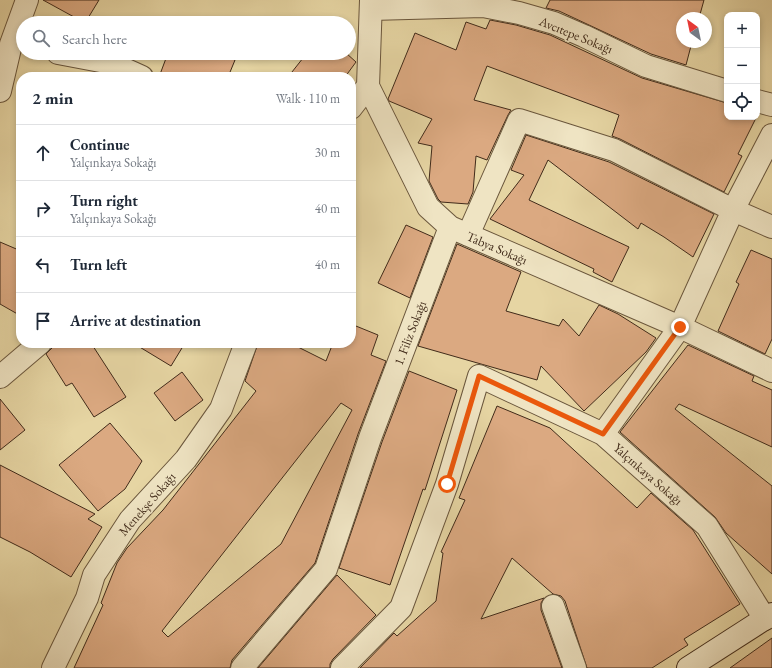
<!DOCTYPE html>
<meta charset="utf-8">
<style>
:root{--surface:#fff;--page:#f6f6f7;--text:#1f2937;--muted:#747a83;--line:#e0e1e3}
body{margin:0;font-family:"EB Garamond",serif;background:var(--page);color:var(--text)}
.controls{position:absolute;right:12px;top:12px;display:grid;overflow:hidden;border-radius:8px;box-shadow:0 2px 6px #0003}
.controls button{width:36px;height:36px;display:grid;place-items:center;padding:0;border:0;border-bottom:1px solid var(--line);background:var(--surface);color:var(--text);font:20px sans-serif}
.compass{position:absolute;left:676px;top:12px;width:36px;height:36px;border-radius:50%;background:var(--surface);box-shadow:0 2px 6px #0003;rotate:327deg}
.stop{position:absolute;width:12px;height:12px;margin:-9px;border:3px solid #ea580c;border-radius:50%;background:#fff}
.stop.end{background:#ea580c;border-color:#fff;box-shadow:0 1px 4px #0008}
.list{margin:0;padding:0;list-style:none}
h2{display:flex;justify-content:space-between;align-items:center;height:52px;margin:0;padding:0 16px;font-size:17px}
h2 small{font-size:13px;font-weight:400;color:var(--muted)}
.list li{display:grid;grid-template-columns:26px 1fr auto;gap:12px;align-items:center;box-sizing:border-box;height:56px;padding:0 16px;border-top:1px solid var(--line)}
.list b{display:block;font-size:15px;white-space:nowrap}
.list p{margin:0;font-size:13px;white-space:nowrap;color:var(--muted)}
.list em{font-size:13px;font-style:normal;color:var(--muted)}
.icon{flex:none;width:22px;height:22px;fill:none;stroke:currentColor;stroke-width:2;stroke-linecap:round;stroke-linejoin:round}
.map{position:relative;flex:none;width:772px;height:668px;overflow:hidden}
.search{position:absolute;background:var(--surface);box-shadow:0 2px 6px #0003;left:16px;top:16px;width:340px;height:44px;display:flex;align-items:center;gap:10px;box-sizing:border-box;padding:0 14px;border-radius:22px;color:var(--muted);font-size:15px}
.panel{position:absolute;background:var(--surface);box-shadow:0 2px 6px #0003;left:16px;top:72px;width:340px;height:276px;border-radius:16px}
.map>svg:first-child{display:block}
.building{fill:#dba981;stroke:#412b1a;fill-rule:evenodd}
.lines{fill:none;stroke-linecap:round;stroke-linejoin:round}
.minor-casing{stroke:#6a563c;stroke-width:24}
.secondary-casing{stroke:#412b1a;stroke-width:24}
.minor{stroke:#efe4c3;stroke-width:22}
.secondary{stroke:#efe4c3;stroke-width:22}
.route{stroke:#ea580c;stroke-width:5}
.labels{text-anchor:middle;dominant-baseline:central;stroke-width:3;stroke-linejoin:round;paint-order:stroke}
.street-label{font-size:13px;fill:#412b1a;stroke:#efe4c3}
</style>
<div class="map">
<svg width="772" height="668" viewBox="0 0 772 668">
<rect width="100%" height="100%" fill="#e6d5a3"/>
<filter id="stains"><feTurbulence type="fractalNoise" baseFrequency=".005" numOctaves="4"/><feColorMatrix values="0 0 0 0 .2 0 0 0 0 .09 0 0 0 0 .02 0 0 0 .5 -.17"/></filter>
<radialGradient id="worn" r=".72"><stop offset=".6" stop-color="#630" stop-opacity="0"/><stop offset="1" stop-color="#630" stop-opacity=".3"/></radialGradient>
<!-- building -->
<path class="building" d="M 43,0 L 99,0 L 85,23 Z
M 550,0 L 704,0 L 699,18 L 682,18 L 682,42 L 692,42 L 686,65 L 651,54 L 589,25 L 559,11 L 546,8 Z
M 490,20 L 516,25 L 550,35 L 642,78 L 727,103 L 727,117 L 757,117 L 757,114 L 758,114 L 738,154 L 742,156 L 724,192 L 620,139 L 612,136 L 619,115 L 487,66 L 474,100 L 511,110 L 508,115 L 487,160 L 476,156 L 473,192 L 468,204 L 441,202 L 438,199 L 429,181 L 432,146 L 418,143 L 432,119 L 389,101 L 388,99 L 415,33 L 456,50 L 466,22 L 486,29 Z
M 168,53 L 213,53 L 235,60 L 228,77 L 159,77 Z
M 307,53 L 346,53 L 356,62 L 345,77 L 288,77 Z
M 526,135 L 609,162 L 714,214 L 693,257 L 664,237 L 641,223 L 638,229 L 548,160 L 529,200 L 629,247 L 612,282 L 593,272 L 594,269 L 490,219 L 524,175 L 511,170 Z
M 406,225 L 433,237 L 410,298 L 378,283 Z
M 0,242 L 21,251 L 21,316 L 0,304 Z
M 457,244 L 521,272 L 506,311 L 559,326 L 563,319 L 579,336 L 599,305 L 618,314 L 656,338 L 646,352 L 584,411 L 541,366 L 537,380 L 418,346 Z
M 751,250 L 772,259 L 772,339 L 765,354 L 718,331 L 739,284 L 736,282 Z
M 351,324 L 378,335 L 371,355 L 386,361 L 358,434 L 315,563 L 232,660 L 230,668 L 74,668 L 103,605 L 101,603 L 117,563 L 127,548 L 163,510 L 256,391 L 245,381 L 258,343 L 290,343 L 326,361 L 333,343 L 351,343 ZM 341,403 L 352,410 L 281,544 L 168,637 L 162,631 Z
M 52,343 L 91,343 L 126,397 L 94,417 L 72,383 L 66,386 L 46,354 L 52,348 Z
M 133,343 L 185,343 L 171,366 Z
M 688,345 L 754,376 L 752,381 L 772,390 L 772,447 L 679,404 L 675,409 L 772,486 L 772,574 L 726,533 L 715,517 L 620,432 Z
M 409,371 L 457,390 L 425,490 L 423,489 L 390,585 L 339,568 L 382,442 Z
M 182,372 L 203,400 L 175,421 L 154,393 Z
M 0,399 L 25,430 L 0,450 Z
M 497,406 L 550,428 L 637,508 L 651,493 L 693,530 L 740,604 L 684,639 L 688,645 L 652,668 L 587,668 L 565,601 L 561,596 L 553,594 L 512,558 L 481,619 L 544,598 L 541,603 L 541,610 L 562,668 L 360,668 L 394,633 L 397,636 L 436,601 L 443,553 L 441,552 L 465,500 L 459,498 Z
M 110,423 L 142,461 L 125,489 L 98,511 L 59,465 Z
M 0,465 L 95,514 L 88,519 L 102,527 L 71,577 L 30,552 L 0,537 Z
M 337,575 L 376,615 L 333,659 L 330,664 L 330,668 L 258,668 Z
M 772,638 L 772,668 L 730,668 Z"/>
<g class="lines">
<defs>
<path id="minor" d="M 371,0 L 368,86 L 428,207 L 450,227 L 680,327 L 772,371
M 371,9 L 483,6 L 519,13 L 554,23 L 584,36 L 646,66 L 727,91
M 58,53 L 111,63 L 142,77
M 0,91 L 11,44 L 27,0
M 757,101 L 772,105
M 351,108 L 368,86
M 468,235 L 519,120 L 614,150 L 733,210 L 772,135
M 0,377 L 40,343
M 603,434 L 680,327 L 733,210 L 772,227
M 553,606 L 575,668
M 53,668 L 87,598 L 94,575 L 130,520 L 186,459 L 221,409 L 246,343
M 242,668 L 326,569 L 370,438 L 450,227
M 342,668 L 401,608 L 447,484 L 479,376 L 603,434 L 707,526 L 765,619"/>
<path id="secondary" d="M 688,668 L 772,614"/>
</defs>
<!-- minor casing -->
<use href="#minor" class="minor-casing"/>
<!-- secondary casing -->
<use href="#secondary" class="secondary-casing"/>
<!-- minor -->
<use href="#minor" class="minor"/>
<!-- secondary -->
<use href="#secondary" class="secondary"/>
</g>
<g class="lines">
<!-- route -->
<path class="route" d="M 447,484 L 479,376 L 603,434 L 680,327"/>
</g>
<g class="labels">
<!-- street labels -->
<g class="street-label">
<text transform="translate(576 35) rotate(22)">Avcıtepe Sokağı</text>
<text transform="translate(497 248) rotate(23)">Tabya Sokağı</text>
<text transform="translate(410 333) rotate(-69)">1. Filiz Sokağı</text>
<text transform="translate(648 474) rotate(41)">Yalçınkaya Sokağı</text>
<text transform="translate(147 504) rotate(-49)">Menekşe Sokağı</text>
</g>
</g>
<rect width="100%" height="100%" filter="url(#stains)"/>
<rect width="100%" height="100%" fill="url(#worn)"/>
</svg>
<div class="controls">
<button>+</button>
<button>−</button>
<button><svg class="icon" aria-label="locate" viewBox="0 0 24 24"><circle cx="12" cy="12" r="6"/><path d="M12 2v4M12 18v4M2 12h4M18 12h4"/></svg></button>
</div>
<svg class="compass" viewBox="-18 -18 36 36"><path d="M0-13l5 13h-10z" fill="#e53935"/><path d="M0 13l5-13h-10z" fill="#747a83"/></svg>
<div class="stop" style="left:447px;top:484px"></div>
<div class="stop end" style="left:680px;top:327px"></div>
<div class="search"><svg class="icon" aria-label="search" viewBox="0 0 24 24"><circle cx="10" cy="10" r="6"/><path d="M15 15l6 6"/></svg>Search here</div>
<section class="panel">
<h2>2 min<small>Walk · 110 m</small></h2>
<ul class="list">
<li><svg class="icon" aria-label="ahead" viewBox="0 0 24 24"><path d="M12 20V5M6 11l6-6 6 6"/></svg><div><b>Continue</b><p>Yalçınkaya Sokağı</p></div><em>30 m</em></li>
<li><svg class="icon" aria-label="right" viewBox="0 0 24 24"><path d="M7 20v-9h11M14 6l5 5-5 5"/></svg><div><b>Turn right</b><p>Yalçınkaya Sokağı</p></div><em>40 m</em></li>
<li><svg class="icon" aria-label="left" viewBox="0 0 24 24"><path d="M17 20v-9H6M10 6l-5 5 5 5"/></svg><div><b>Turn left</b></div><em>40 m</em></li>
<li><svg class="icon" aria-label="arrive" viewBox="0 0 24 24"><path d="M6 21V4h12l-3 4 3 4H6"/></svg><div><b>Arrive at destination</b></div></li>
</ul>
</section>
</div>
